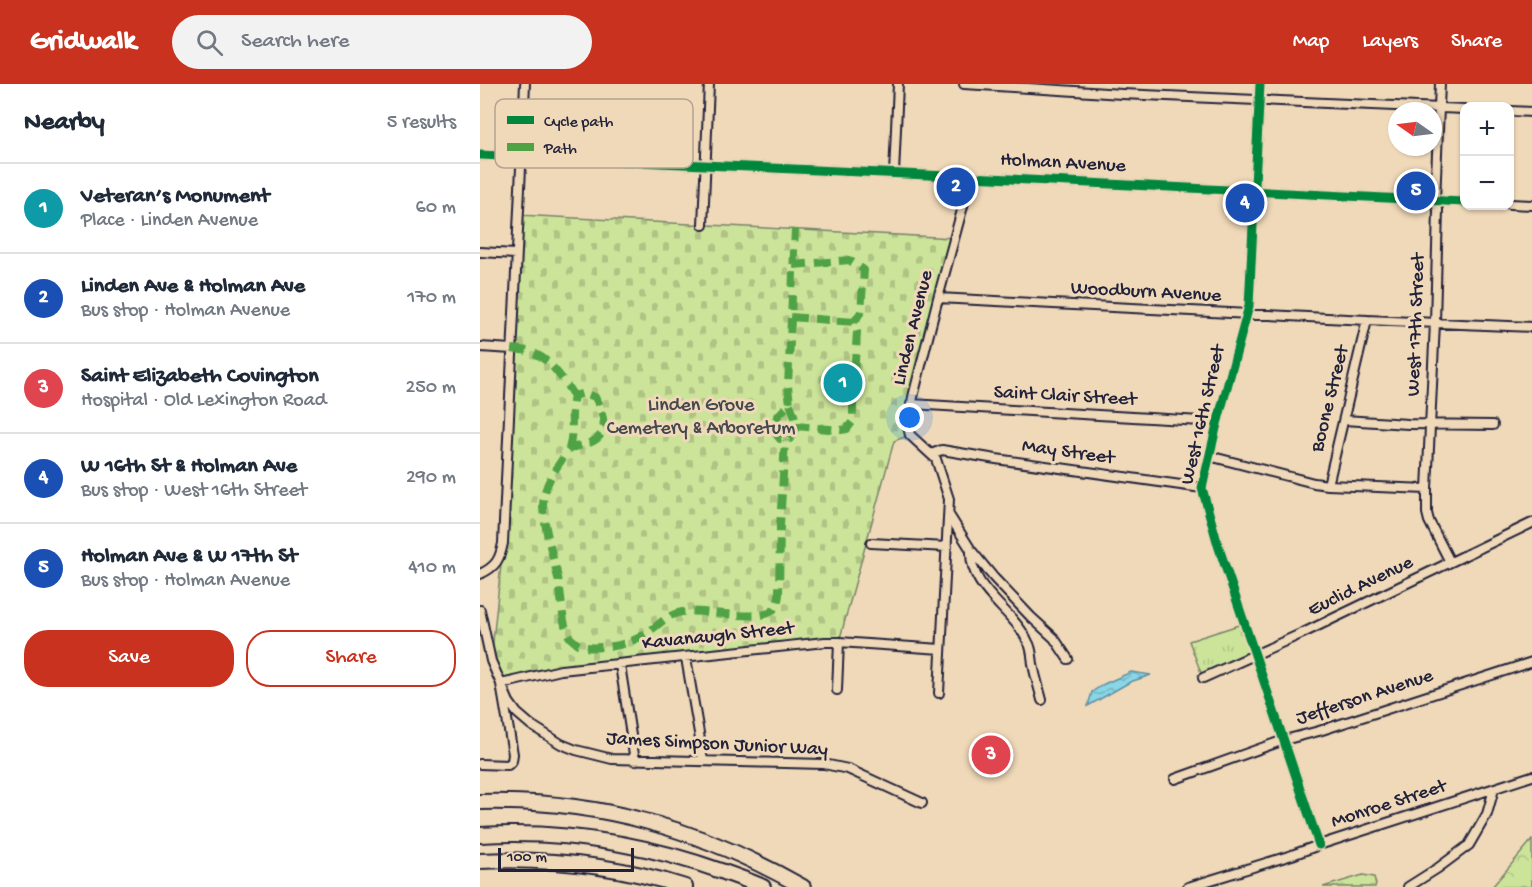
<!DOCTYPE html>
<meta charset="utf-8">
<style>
:root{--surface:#fff;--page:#f2f2f3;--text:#1f2937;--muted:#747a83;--line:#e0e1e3;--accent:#c8321e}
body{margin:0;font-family:"Gochi Hand",sans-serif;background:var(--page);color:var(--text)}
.controls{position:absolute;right:18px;top:18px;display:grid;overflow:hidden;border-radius:12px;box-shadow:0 2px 4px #0004}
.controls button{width:54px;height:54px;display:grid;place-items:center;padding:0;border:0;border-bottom:2px solid var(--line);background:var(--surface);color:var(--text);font:30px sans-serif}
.compass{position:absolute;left:908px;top:18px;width:54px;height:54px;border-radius:50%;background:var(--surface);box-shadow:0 2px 4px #0004;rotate:284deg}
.scale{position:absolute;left:18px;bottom:15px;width:136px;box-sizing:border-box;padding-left:6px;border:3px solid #22223b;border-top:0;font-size:16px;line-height:21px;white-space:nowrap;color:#22223b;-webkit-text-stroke:4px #f0d9b9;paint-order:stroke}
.you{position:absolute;left:430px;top:334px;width:21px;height:21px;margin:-15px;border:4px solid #fff;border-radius:50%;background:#1a73e8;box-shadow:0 0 0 9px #1a73e833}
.badge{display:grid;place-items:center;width:39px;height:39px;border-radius:50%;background:var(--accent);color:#fff;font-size:20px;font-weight:700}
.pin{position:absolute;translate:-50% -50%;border:3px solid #fff;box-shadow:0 2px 6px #0006}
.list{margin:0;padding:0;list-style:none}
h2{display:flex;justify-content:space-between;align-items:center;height:78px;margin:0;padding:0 24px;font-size:26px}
h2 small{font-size:20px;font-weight:400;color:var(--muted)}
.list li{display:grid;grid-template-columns:39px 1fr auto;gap:18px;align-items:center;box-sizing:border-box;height:90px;padding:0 24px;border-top:2px solid var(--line)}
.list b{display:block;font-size:22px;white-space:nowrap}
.list p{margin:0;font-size:20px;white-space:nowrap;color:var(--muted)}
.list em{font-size:20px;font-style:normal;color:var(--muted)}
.actions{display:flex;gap:12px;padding:18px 24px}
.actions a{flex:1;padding:14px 0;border:2px solid var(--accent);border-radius:24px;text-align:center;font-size:21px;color:var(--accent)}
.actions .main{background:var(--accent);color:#fff}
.icon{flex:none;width:33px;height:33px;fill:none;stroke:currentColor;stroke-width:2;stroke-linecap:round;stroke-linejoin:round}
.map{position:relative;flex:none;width:1052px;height:803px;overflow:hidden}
header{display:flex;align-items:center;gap:36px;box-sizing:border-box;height:84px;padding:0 30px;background:var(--accent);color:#fff}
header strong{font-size:28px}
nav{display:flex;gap:33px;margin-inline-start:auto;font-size:21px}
.search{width:420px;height:54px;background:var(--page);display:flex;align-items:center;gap:15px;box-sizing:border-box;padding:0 21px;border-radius:33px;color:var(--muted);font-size:22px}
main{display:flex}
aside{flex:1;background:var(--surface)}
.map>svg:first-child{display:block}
.grass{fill:url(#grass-tufts);stroke:#77836a;stroke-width:1.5}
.forest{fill:url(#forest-crowns);stroke:#77836a;stroke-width:1.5}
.cemetery{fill:url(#cemetery-stones);stroke:#77836a;stroke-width:1.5}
.water{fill:url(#water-waves);stroke:#5f8ea2;stroke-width:1.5}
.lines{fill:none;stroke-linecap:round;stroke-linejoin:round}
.street-casing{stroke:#22223b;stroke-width:12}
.highway-casing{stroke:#22223b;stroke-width:18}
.street{stroke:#f0d9b9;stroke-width:8}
.highway{stroke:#f0d9b9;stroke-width:14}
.quiet{stroke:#50a245;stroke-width:8;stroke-dasharray:15 8;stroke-linecap:butt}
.cycleway-casing{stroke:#f0d9b9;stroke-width:13}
.cycleway{stroke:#00873e;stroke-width:9}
.labels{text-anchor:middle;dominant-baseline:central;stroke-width:6;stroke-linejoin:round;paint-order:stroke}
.street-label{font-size:20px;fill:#22223b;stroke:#f0d9b9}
.park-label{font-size:20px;fill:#44494e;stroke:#f0d9b9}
.key{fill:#f0d9b9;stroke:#b2a293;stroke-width:1.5}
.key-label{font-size:16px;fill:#22223b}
</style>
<header>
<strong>Gridwalk</strong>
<div class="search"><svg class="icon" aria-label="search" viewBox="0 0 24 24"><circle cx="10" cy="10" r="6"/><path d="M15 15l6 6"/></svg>Search here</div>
<nav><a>Map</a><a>Layers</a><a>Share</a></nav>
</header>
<main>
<aside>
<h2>Nearby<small>5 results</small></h2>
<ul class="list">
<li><span class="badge" style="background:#0f9aa8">1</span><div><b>Veteran’s Monument</b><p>Place · Linden Avenue</p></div><em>60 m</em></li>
<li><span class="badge" style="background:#1a4fb4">2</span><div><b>Linden Ave &amp; Holman Ave</b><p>Bus stop · Holman Avenue</p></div><em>170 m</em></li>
<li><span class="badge" style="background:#e0444e">3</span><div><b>Saint Elizabeth Covington</b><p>Hospital · Old Lexington Road</p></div><em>250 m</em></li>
<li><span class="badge" style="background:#1a4fb4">4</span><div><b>W 16th St &amp; Holman Ave</b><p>Bus stop · West 16th Street</p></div><em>290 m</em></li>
<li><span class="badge" style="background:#1a4fb4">5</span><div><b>Holman Ave &amp; W 17th St</b><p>Bus stop · Holman Avenue</p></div><em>410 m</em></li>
</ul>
<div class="actions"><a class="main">Save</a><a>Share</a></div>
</aside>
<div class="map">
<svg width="1052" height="803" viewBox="0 0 1052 803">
<defs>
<pattern id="grass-tufts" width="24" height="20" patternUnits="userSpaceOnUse" patternTransform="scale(1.5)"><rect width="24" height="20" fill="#cce499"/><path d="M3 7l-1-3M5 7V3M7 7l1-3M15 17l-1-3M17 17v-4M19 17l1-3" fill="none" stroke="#afc385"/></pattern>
<pattern id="forest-crowns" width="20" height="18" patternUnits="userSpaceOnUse" patternTransform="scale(1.5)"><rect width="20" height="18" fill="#cce499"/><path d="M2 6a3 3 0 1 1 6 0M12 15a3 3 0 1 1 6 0" fill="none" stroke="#afc385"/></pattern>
<pattern id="cemetery-stones" width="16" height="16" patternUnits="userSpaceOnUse" patternTransform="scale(1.5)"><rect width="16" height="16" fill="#cce499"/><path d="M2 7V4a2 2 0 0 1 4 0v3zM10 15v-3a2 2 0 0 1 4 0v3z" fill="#afc385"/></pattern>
<pattern id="water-waves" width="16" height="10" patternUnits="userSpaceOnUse" patternTransform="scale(1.5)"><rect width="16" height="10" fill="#88d6e6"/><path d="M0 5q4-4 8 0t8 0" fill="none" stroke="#75b7c6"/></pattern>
</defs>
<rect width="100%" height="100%" fill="#f0d9b9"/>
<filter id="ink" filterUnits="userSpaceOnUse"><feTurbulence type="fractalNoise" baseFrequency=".0167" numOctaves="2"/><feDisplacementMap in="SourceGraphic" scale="12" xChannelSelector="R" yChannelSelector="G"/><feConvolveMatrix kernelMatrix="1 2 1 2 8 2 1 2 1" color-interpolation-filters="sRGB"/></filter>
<g filter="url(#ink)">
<!-- grass -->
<path class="grass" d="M 765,539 L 776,570 L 723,594 L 709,557 Z"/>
<!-- forest -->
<path class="forest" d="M 1052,756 L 1052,803 L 1012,803 Z
M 883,791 L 894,793 L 896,801 L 895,803 L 843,803 Z"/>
<!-- cemetery -->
<path class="cemetery" d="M 38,131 L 474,154 L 433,313 L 430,351 L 414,357 L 359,558 L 81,586 L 21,600 L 11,577 L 24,452 Z"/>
<!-- water -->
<path class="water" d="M 651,588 L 671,591 L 650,598 L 608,622 L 612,608 L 624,600 Z"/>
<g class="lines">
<defs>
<path id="street" d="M 484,0 L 642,10 L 984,25
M 780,0 L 769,222 L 737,340 L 722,404 L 738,461 L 839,761
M 960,0 L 955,116 L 958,126 L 955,239 L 947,405 L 947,429 L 949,437 L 970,478
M 1030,27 L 1052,28
M 0,71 L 491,93 L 984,118
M 414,90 L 418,0
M 1030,120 L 1052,121
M 223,141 L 229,0
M 0,168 L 36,170
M 458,214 L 887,236 L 1052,243
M 0,263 L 32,265
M 431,320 L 721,337 L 737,340
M 864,336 L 928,340 L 1013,341
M 451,370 L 462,366 L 516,375 L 722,404
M 729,372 L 834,399 L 848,401 L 947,405
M 848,401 L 887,236
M 469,431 L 491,466 L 514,494 L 551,533 L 574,554 L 588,575
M 391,459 L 467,463
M 491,466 C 489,506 533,525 548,558 C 552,564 552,573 553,580 C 555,592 559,604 562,616
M 0,490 C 16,483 20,475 23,459 L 45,0
M 0,526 L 11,577 L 29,618 L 37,629 L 51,641 L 81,660 L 96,666 L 132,675 L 344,680 L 368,685 L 442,719
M 206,574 L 219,649 L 223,677
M 140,581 L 155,677
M 723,594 L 823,549 L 1052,439
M 357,606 L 359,558
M 459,609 L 469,415 L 456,375 L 430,351 L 428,343 L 433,313 L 458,214 L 491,93
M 0,680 L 28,681 L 32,677 L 33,670 L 21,600 L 81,586 L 345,558 L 359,558 L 461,565
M 695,695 L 804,656 L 839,647 L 1052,578
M 708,803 L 812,771 L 839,761 L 1052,692
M 928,803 L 958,784 L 989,761 L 1007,730 L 1014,705"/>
<path id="highway" d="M 0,718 C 118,715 221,745 323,803
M 0,751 C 83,746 166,760 244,788 C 257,793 270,797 283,803
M 0,777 C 69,774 139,782 205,803"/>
</defs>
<!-- street casing -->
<use href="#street" class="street-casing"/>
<!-- highway casing -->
<use href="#highway" class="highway-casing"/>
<!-- street -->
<use href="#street" class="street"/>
<!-- highway -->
<use href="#highway" class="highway"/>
<!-- quiet -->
<path class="quiet" d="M 313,181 L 369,176 L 384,186 L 381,228 L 374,238 L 377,248 L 373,306 L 373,337 L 367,345 L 361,346 L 316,342
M 311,233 L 374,238
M 32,265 C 38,266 45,266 51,268 C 71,275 83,296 94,312
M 310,320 C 315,333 320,343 310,355 L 300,355 C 286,340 299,330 310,320 L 308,302 L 315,145
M 89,365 C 94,348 90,330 94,312 L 104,309 L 115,313 C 124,332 132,352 106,360 C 101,362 92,363 89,366 C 86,369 83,374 81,377 C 69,394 60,411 64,432 C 67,453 73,473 78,494 C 82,511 81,531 87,548 C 88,552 91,555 95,558 C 102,564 112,564 121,563 C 140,563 156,557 171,546 C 182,538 189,530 202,528 C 222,525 279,538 292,527 C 297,523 298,517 299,511 L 300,442 L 305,356"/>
<defs>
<path id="cycleway" d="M 780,0 L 769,222 L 737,340 L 722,404 L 738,461 L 839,761
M 0,71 L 491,93 L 984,118"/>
</defs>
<!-- cycleway casing -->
<use href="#cycleway" class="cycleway-casing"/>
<!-- cycleway -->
<use href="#cycleway" class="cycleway"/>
</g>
</g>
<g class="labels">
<!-- street labels -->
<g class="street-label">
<text transform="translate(583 80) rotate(3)">Holman Avenue</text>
<text transform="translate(666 209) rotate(3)">Woodburn Avenue</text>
<text transform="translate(937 241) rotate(-88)">West 17th Street</text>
<text transform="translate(434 244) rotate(-76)">Linden Avenue</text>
<text transform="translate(585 313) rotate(3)">Saint Clair Street</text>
<text transform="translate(851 315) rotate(-76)">Boone Street</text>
<text transform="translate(724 331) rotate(-77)">West 16th Street</text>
<text transform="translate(588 369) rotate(8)">May Street</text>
<text transform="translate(881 503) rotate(-26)">Euclid Avenue</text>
<text transform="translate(238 553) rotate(-6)">Kavanaugh Street</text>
<text transform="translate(885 614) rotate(-18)">Jefferson Avenue</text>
<text transform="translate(237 661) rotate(3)">James Simpson Junior Way</text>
<text transform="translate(909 721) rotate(-18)">Monroe Street</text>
</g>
<!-- park labels -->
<g class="park-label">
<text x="221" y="322">Linden Grove<tspan x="221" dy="23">Cemetery &amp; Arboretum</tspan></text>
</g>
</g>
<!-- legend -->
<rect x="15" y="15" width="198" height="69" rx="9" class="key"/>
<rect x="27" y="32" width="27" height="8" fill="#00873e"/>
<rect x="27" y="59" width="27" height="8" fill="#50a245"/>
<g class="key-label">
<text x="64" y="42">Cycle path</text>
<text x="64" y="69">Path</text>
</g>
</svg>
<div class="controls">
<button>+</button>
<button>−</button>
</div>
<svg class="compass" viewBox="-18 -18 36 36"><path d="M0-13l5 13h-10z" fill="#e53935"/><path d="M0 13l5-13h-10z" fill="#747a83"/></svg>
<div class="scale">100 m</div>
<div class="you"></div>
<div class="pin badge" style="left:363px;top:299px;background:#0f9aa8">1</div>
<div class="pin badge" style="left:476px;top:103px;background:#1a4fb4">2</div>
<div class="pin badge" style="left:511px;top:671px;background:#e0444e">3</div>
<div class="pin badge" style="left:765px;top:119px;background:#1a4fb4">4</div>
<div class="pin badge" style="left:936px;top:107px;background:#1a4fb4">5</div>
</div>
</main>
